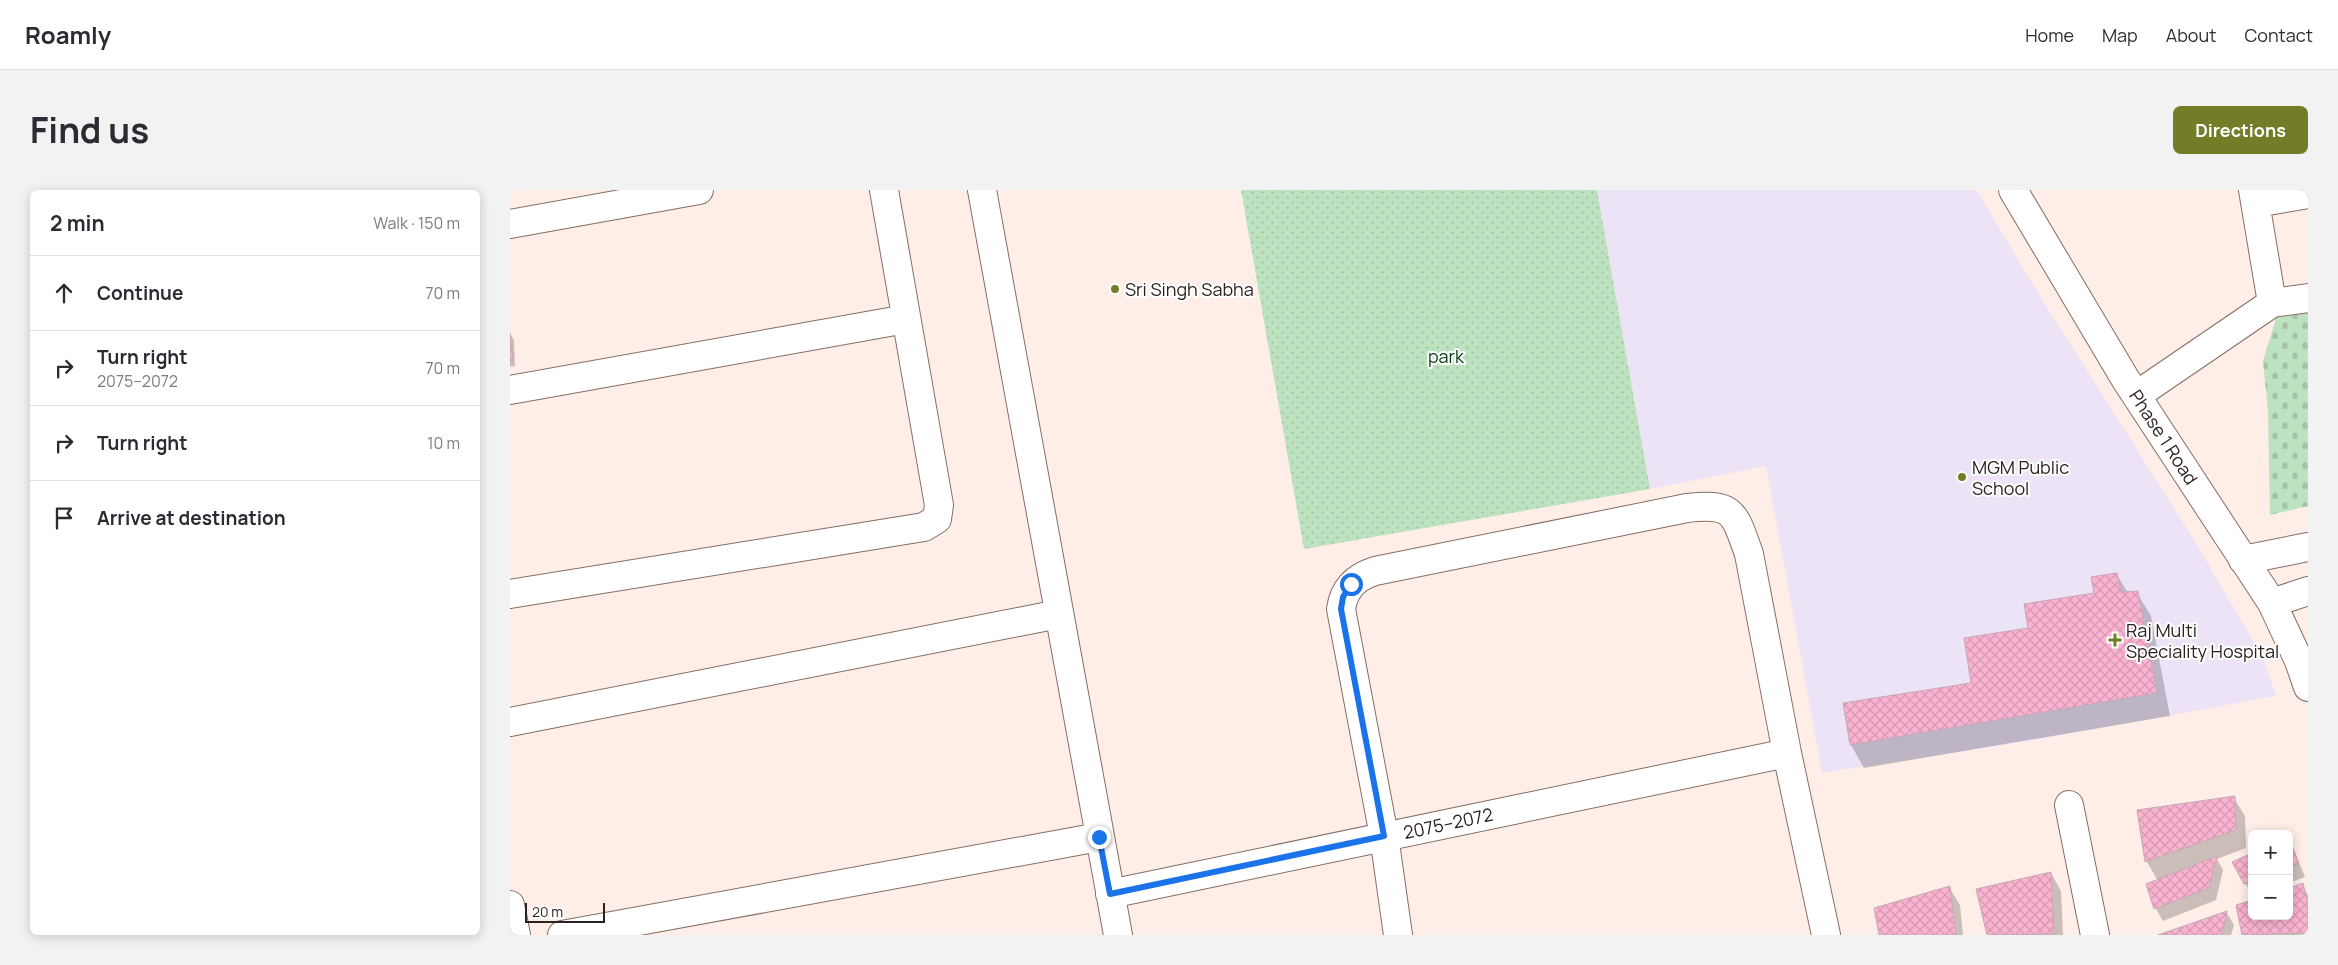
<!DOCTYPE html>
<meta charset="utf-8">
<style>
:root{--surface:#fff;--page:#f2f2f3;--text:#2b2b33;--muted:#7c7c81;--line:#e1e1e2;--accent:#737c27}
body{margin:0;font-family:Manrope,sans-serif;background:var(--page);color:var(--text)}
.controls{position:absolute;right:15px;bottom:15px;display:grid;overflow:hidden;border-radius:8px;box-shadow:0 2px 12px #0003}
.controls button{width:45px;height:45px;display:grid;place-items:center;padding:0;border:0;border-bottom:1px solid var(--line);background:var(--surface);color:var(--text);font:25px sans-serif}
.scale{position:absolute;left:15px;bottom:12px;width:80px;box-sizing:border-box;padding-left:5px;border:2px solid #2b211d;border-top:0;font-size:14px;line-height:18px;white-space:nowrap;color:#2b211d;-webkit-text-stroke:4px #fff;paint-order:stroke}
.stop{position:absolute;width:15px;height:15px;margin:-11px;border:4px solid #1a73e8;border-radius:50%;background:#fff}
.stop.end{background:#1a73e8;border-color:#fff;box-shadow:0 1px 5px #0008}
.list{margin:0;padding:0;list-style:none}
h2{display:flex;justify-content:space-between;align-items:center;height:65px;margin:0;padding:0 20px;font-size:21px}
h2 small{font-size:16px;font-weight:400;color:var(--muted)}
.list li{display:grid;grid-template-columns:32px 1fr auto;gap:15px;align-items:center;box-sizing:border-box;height:75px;padding:0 20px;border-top:1px solid var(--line)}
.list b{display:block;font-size:19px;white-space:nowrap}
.list p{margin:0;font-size:16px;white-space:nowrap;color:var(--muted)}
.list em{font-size:16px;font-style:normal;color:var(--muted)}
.icon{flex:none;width:28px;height:28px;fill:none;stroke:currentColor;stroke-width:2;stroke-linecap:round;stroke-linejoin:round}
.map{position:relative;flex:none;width:1798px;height:745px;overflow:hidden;border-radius:8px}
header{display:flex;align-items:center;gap:30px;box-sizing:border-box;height:70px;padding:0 25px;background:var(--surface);border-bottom:1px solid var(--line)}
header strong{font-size:24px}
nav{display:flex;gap:28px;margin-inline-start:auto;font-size:18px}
.intro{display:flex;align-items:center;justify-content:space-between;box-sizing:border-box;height:120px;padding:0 30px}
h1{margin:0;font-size:35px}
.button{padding:12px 22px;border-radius:8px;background:var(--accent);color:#fff;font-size:18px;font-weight:700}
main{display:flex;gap:30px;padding:0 30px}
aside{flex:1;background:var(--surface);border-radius:8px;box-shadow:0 2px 12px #0003}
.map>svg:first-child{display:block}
.education{fill:#ede3f7}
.grass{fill:url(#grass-dots)}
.cemetery{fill:url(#cemetery-stones)}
.shadow{fill:#0003}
.building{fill:url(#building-cross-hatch);stroke:#c4aab4}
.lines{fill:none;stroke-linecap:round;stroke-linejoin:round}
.minor-casing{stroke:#856e64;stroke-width:30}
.minor{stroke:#fff;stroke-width:28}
.route{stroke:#1a73e8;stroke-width:6}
.poi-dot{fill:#737c27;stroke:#fff;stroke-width:2}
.labels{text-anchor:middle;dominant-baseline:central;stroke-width:4;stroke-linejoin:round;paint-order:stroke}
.poi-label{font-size:18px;fill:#2b211d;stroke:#fff;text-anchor:start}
.park-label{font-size:18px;fill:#003c0d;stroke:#fff}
.street-label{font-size:18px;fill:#2b211d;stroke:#fff}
</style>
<header>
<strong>Roamly</strong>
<nav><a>Home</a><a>Map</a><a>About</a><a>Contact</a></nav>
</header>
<div class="intro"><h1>Find us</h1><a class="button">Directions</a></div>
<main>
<aside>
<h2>2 min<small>Walk · 150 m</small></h2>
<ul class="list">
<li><svg class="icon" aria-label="ahead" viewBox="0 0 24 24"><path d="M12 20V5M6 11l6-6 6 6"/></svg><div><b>Continue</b></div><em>70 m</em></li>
<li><svg class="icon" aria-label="right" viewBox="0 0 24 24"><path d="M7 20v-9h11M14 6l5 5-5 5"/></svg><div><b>Turn right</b><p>2075--2072</p></div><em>70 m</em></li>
<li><svg class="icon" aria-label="right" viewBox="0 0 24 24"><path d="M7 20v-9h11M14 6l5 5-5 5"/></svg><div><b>Turn right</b></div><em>10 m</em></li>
<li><svg class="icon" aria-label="arrive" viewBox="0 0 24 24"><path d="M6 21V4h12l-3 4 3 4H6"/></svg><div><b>Arrive at destination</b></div></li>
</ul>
</aside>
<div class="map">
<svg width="1798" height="745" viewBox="0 0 1798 745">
<defs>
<pattern id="grass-dots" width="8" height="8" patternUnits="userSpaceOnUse" patternTransform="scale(1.25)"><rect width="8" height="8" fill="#bde2bf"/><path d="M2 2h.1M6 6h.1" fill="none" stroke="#a3c2a4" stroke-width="1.8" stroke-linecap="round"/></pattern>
<pattern id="cemetery-stones" width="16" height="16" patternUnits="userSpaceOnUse" patternTransform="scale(1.25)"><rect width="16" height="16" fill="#bde2bf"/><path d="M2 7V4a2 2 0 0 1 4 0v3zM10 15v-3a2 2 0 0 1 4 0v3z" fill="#a3c2a4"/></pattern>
<pattern id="building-cross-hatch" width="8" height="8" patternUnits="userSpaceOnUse" patternTransform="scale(1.25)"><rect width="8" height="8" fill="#f9b3d1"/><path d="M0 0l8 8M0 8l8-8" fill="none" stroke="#d69ab3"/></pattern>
</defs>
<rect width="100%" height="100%" fill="#feeee7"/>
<!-- education -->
<path class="education" d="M 1087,0 L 1467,0 L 1518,87 L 1686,353 L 1753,468 L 1766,506 L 1513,552 L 1312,583 L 1256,276 L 1140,299 Z"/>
<!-- grass -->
<path class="grass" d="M 731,0 L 1087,0 L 1140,299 L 794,359 Z"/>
<!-- cemetery -->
<path class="cemetery" d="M 1798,108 L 1798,316 L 1760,325 L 1758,221 L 1753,171 L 1771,112 Z"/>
<!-- shadow -->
<path class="shadow" d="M 0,144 L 4,150 L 5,176 L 0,177 Z
M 1607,385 L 1618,403 L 1627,403 L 1641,426 L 1660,526 L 1354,578 L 1341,555 L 1462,494 L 1520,439 L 1585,404 Z
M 1724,608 L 1735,626 L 1736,658 L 1707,669 L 1713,680 L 1706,710 L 1653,731 L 1646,719 L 1638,695 L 1648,691 L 1637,672 L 1629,621 Z
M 1779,649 L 1795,687 L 1779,693 Z
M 1742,664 L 1742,705 L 1724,673 Z
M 1541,683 L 1551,701 L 1553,745 L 1478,745 L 1468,699 Z
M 1792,695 L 1798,705 L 1798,745 L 1733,745 L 1728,716 L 1742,726 L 1779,726 Z
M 1439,697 L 1450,715 L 1453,745 L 1371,745 Z
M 1717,723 L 1724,735 L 1721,745 L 1652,745 Z"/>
<!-- building -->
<path class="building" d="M 0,143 L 3,171 L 0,171 Z
M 1607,383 L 1611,402 L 1628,401 L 1647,503 L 1340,555 L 1333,513 L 1461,493 L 1454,448 L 1518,438 L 1514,414 L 1584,403 L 1581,387 Z
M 1725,606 L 1726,640 L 1635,672 L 1627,620 Z
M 1779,647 L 1789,674 L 1779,678 Z
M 1742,663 L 1742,692 L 1734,694 L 1722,672 Z
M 1707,666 L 1699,698 L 1644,719 L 1636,694 Z
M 1541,682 L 1544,744 L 1477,745 L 1466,699 Z
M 1793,693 L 1798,714 L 1798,743 L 1732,745 L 1726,715 L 1742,710 L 1742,726 L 1779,726 L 1779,698 Z
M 1440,696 L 1446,745 L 1369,745 L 1364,718 Z
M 1717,721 L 1712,745 L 1648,745 Z"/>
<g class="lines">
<defs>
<path id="minor" d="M 472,0 L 608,745
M 1503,0 L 1616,190 L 1762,413 L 1789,471 L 1798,497
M 1746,13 L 1798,4
M 0,34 L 189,0
M 1762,113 L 1798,108
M 0,200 L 396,129
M 1627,205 L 1762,113 L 1743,0
M 1733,370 L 1798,357
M 0,404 L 414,337 L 427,329 L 429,315 L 374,0
M 1762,413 L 1798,401
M 0,532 L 549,424
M 1559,615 L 1585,745
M 600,704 L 1277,563
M 0,715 L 6,745
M 52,745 L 589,647
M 888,745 L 874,646 L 831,419 C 834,398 846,387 865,381 L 1177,318 C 1224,313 1224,322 1239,364 L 1277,563 L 1316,745"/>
</defs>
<!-- minor casing -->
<use href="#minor" class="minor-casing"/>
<!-- minor -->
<use href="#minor" class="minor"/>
</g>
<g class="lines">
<!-- route -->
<path class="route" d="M 589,647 L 600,704 L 874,646 L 831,419 L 833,407 L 841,394"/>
</g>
<!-- markers -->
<g class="poi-dot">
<circle cx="605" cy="99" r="5"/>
<circle cx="1452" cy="287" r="5"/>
<path d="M1602.5 442.5h5v5h5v5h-5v5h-5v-5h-5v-5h5z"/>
</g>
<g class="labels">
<!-- poi labels -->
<g class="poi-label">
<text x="615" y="99">Sri Singh Sabha</text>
<text x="1462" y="277">MGM Public<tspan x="1462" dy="21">School</tspan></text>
<text x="1616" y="440">Raj Multi<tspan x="1616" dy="21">Speciality Hospital</tspan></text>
</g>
<!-- park labels -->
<g class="park-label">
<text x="936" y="166">park</text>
</g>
<!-- street labels -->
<g class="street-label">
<text transform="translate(1654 247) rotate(57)">Phase 1 Road</text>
<text transform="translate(938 633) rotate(-12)">2075--2072</text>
</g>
</g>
</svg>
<div class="controls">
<button>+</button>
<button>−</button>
</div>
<div class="scale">20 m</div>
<div class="stop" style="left:841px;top:394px"></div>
<div class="stop end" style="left:589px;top:647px"></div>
</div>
</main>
